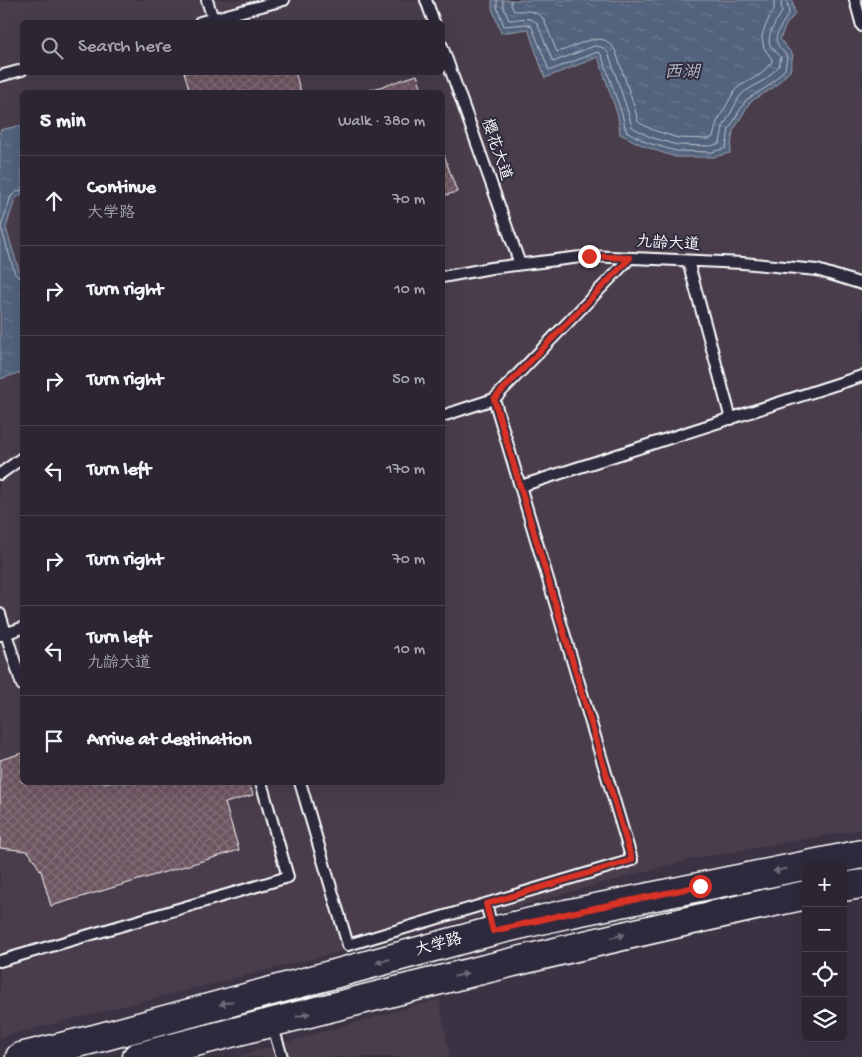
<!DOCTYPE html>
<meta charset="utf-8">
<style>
:root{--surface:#2c2633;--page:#38323f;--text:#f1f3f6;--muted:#a6a5ac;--line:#48434e}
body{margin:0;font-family:"Gochi Hand","LXGW WenKai TC",sans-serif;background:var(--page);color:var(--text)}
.controls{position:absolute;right:15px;bottom:15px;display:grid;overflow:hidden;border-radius:8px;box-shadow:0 5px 20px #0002}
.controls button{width:45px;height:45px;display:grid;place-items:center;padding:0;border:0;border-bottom:1px solid var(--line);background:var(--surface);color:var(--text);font:25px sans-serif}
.stop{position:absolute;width:15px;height:15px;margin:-11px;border:4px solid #d93025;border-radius:50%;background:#fff}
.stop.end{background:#d93025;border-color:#fff;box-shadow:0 1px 5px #0008}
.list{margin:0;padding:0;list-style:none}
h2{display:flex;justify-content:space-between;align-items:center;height:65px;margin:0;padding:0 20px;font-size:21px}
h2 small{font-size:16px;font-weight:400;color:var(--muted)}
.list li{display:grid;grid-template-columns:32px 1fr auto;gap:15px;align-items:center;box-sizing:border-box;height:90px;padding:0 20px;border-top:1px solid var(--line)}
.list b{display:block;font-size:19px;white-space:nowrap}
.list p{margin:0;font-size:16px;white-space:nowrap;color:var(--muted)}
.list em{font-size:16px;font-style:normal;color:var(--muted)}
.icon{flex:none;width:28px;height:28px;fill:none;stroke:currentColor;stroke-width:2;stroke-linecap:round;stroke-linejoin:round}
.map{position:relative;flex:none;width:862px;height:1057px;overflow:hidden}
.search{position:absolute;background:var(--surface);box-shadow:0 5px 20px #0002;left:20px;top:20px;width:425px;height:55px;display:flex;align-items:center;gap:12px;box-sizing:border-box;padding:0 18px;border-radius:8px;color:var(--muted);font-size:19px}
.panel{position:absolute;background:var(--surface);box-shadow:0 5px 20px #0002;left:20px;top:90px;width:425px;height:695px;border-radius:8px}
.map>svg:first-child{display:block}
.built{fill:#4a3d4c;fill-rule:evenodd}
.water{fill:url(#water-ripples);stroke:#98a1b1}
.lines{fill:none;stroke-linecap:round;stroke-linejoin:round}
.shore{stroke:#bac1cb;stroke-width:1}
.building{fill:url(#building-cross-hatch);stroke:#fff}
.lane-casing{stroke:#fff;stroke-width:14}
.secondary-casing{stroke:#fff;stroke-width:31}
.lane{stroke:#2f2a3d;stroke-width:10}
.secondary{stroke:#2f2a3d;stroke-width:28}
.oneway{fill:#6d6a77}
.route{stroke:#d93025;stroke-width:6}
.labels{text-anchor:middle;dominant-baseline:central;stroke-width:4;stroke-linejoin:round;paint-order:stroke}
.street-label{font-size:16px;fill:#fff;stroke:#2f2a3d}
.water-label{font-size:18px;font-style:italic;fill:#b2b9c4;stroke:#2f2a3d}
</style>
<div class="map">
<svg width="862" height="1057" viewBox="0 0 862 1057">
<defs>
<pattern id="water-ripples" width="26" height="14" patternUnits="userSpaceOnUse" patternTransform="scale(1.25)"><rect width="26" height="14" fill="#53637d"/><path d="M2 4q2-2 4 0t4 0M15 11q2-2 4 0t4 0" fill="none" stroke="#6d7a90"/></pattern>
<pattern id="building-cross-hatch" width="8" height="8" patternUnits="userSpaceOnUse" patternTransform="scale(1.25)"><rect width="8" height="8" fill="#6d5560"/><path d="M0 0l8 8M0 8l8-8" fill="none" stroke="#836e78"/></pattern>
</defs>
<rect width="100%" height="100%" fill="#3b3344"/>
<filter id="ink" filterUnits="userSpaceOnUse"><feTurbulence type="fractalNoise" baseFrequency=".02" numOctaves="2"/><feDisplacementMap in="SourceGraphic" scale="10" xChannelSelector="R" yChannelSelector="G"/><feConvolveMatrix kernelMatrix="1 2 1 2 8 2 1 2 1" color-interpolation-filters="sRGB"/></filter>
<g filter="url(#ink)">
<!-- built -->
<path class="built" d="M 0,0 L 862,0 L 862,829 L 691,859 L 490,914 L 0,1037 ZM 22,22 L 442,22 L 442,72 L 22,72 ZM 22,92 L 442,92 L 442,782 L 22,782 Z
M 439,999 L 450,1057 L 236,1057 Z"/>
<!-- water -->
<path class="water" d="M 492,0 L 792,0 L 795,14 L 786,25 L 780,39 L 793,55 L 790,71 L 773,88 L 750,102 L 733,131 L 730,153 L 713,157 L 675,157 L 646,147 L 620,134 L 618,116 L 598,57 L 545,78 L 528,29 L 501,33 L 492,8 Z
M 22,125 L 22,194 L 15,199 L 6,228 L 22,280 L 22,372 L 0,379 L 0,130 Z"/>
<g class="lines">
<!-- shore -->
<path class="shore" d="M 497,0 L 497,7 L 504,26 L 527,24 L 532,27 L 549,70 L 551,70 L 595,53 L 598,52 L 601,54 L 622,114 L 626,131 L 648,143 L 676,151 L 712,152 L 726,148 L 729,129 L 746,100 L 770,85 L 785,69 L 787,56 C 784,52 779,48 777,43 C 773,36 785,20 789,13 L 787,0
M 503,0 L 503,6 L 509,20 C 519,20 528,15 537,23 L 553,62 L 594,46 C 601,46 606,48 609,55 L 628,112 L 632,127 L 650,137 L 677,145 L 711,146 L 720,143 L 723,127 L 740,96 L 744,92 L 766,79 L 779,66 L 781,57 C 777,53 773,49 770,45 C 766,35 777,20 782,12 L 781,0
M 511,0 L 511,5 L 514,11 C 525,11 534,9 543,18 L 557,52 C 577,48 603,25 616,52 L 635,109 L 638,122 L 653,130 L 678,138 L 710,139 L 713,137 L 717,122 L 735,90 L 740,86 L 761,74 L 772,62 L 772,59 L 764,48 L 762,38 L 763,32 L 769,18 L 774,10 L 774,0
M 22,190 L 18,191 L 11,196 L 1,227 L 15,274 L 18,277 L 22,278"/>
</g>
<!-- building -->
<path class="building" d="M 184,72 L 295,72 L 301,92 L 190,92 Z
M 417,75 L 423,92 L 364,92 Z
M 442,149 L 457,192 L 442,196 Z
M 22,753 L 22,782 L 249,782 L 253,795 L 225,803 L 239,850 L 51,906 L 41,871 L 28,851 L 0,848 L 0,760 Z"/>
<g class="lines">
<defs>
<path id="lane" d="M 207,0 L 213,19
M 426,0 L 434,22
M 855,0 L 862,26
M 200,22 L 284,0
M 442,46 L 520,264
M 0,76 L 22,70
M 688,261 L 731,419
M 442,277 L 491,268 L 589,256 L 743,263 L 817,270 L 862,284
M 442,416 L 494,399
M 0,474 L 22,458
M 521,486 L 862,376
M 0,614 L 22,685
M 1,635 L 22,628
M 300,782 L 348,945 L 632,860 L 494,399 L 630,258
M 486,904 L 493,930
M 0,961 L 288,877 L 261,782
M 272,1024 L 282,1057"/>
<path id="secondary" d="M 843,887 L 862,884
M 20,1057 L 98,1038 L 493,931 L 566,914 L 862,854
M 137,1057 C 359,1000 581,943 806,895"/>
</defs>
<!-- lane casing -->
<use href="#lane" class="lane-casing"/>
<!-- secondary casing -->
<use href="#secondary" class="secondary-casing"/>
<!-- lane -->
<use href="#lane" class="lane"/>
<!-- secondary -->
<use href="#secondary" class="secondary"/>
</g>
<!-- one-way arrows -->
<defs><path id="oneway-solid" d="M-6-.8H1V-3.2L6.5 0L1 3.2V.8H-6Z" transform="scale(1.25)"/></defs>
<g class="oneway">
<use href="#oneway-solid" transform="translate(780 870) rotate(169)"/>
<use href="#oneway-solid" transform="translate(618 936) rotate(-13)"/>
<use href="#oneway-solid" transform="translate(383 961) rotate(165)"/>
<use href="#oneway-solid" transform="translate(461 975) rotate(-14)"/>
<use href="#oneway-solid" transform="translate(226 1003) rotate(165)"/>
<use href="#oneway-solid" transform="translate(303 1015) rotate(-14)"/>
</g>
</g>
<g class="lines" filter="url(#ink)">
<!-- route -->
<path class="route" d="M 589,256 L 630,258 L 494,399 L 632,860 L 486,904 L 493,931 L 566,914 L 700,886"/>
</g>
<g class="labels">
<!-- street labels -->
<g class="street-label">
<text transform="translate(495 150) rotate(71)">樱花大道</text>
<text transform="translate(668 245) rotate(3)">九龄大道</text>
<text transform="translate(439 946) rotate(-15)">大学路</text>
</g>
<!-- water labels -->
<g class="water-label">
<text x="682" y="73">西湖</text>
</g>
</g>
</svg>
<div class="controls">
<button>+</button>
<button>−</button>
<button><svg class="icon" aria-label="locate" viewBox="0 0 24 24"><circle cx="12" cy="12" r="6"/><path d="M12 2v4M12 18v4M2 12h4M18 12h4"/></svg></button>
<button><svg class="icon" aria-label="layers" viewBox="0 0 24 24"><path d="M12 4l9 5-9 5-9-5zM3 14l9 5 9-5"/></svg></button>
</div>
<div class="stop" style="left:700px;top:886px"></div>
<div class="stop end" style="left:589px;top:256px"></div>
<div class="search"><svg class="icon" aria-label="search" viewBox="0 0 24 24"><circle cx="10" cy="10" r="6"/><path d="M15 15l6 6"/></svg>Search here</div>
<section class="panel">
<h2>5 min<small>Walk · 380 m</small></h2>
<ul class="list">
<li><svg class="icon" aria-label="ahead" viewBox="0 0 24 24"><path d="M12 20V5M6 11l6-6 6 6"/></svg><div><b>Continue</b><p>大学路</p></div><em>70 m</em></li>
<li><svg class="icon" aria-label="right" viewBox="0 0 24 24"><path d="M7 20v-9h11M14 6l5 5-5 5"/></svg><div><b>Turn right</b></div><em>10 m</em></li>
<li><svg class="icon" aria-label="right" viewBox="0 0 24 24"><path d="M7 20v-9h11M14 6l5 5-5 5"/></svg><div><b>Turn right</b></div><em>50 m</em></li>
<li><svg class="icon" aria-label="left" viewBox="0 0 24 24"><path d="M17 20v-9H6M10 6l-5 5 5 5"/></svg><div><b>Turn left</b></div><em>170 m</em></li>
<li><svg class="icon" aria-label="right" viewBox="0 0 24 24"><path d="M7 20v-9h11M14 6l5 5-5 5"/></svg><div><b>Turn right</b></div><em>70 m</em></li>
<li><svg class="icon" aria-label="left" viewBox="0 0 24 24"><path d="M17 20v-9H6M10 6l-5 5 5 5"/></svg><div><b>Turn left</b><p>九龄大道</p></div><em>10 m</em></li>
<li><svg class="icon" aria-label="arrive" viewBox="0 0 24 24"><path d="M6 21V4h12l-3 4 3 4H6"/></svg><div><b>Arrive at destination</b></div></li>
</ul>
</section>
</div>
